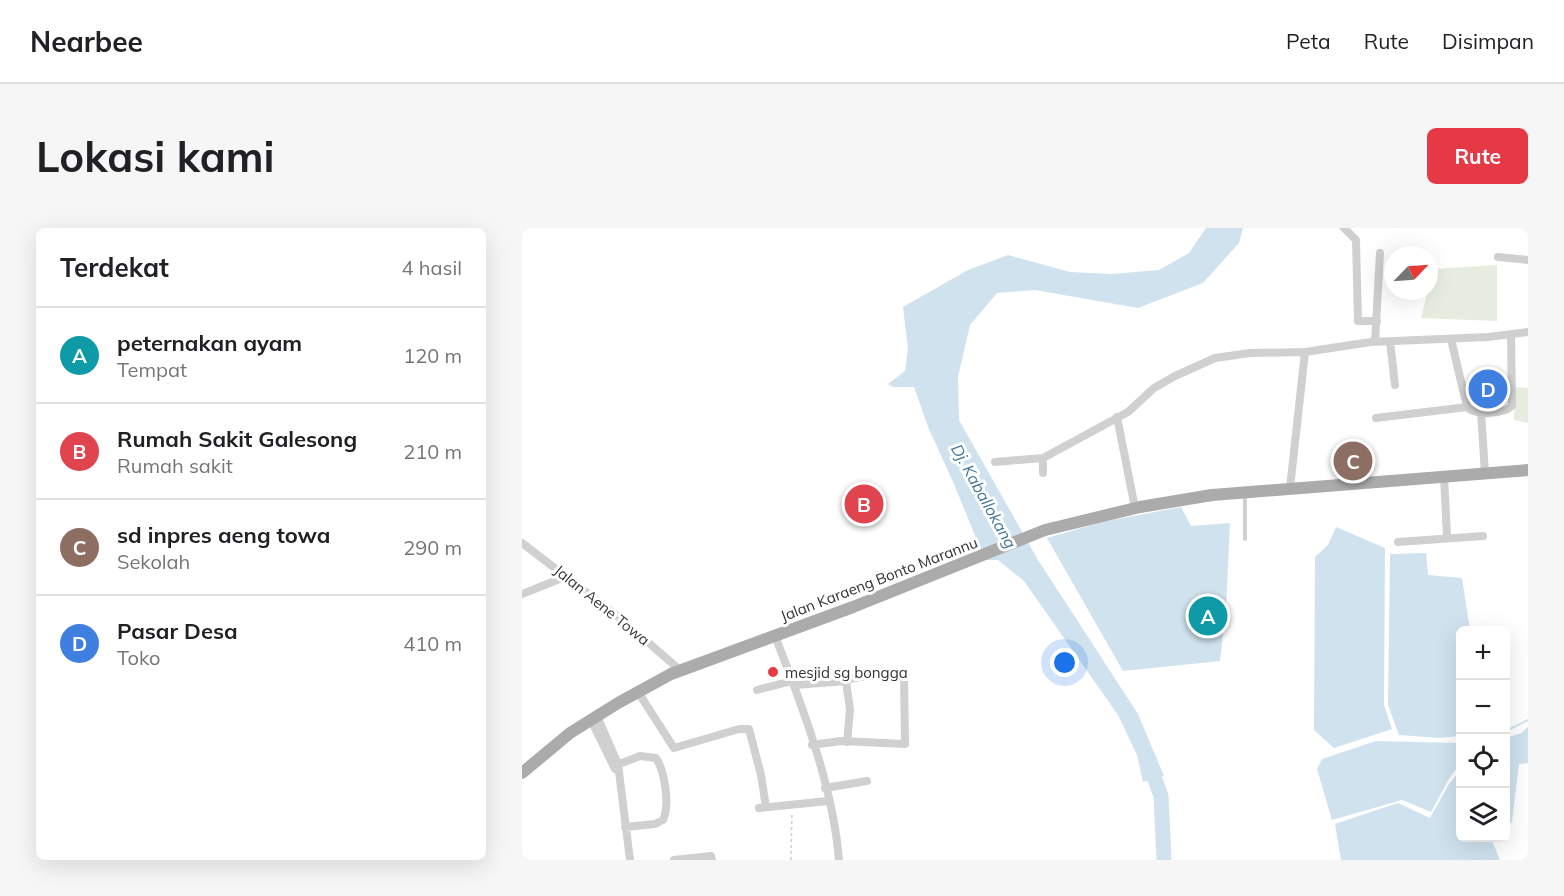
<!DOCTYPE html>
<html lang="id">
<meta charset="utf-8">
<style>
:root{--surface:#fff;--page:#f6f6f6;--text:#202124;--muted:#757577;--line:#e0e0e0;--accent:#e63946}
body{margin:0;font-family:Mulish,sans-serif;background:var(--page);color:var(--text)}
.controls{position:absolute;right:18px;bottom:18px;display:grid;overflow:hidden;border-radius:9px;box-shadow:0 6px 24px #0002}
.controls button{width:54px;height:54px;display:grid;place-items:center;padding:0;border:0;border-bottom:2px solid var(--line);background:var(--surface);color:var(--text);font:30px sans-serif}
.compass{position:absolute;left:862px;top:18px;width:54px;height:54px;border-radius:50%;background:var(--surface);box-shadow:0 6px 24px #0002;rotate:65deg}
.you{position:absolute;left:543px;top:435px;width:21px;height:21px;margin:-15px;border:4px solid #fff;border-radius:50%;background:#1a73e8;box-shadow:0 0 0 9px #1a73e833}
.badge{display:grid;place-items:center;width:39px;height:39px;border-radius:50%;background:var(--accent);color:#fff;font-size:20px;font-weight:700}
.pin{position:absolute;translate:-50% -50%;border:3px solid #fff;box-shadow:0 2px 6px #0006}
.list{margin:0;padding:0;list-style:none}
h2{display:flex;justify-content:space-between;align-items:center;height:78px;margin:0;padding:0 24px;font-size:26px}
h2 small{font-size:20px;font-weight:400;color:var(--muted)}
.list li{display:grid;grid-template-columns:39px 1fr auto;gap:18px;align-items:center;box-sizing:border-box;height:96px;padding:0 24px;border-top:2px solid var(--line)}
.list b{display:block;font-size:22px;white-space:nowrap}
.list p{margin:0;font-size:20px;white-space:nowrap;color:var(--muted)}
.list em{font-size:20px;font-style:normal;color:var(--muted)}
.icon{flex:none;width:33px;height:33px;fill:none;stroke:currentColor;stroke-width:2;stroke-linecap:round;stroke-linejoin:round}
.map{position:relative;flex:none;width:1006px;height:632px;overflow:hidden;border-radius:9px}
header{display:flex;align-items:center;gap:36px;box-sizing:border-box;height:84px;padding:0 30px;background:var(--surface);border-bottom:2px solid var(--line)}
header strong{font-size:28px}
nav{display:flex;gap:33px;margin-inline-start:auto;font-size:21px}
.intro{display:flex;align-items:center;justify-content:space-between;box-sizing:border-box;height:144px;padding:0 36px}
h1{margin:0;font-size:42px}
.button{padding:15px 27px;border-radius:9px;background:var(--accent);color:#fff;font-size:21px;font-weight:700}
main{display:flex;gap:36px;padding:0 36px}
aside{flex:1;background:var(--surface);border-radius:9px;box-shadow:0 6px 24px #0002}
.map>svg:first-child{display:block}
.green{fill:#e6ecdf}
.water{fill:#cfe2ee}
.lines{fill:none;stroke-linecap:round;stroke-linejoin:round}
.stream{stroke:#cfe2ee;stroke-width:2}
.river{stroke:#cfe2ee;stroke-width:15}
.path{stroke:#cdcdcd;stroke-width:1.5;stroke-dasharray:3 3;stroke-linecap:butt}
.service{stroke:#d0d0d0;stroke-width:4}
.minor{stroke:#d0d0d0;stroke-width:8}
.primary{stroke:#ababab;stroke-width:12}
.poi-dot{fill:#e63946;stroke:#fff;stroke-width:2}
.labels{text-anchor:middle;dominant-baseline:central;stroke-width:6;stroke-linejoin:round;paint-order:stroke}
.street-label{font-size:15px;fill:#333;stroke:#fff}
.poi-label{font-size:15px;fill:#333;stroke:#fff;text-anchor:start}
.water-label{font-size:16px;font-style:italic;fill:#3f7597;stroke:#fff}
</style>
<header>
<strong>Nearbee</strong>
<nav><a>Peta</a><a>Rute</a><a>Disimpan</a></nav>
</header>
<div class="intro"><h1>Lokasi kami</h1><a class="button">Rute</a></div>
<main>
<aside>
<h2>Terdekat<small>4 hasil</small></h2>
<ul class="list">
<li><span class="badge" style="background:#0f9aa8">A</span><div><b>peternakan ayam</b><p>Tempat</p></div><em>120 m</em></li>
<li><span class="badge" style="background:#e0444e">B</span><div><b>Rumah Sakit Galesong</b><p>Rumah sakit</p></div><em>210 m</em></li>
<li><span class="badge" style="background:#8d6e63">C</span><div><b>sd inpres aeng towa</b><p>Sekolah</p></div><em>290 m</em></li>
<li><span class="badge" style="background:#3f7fe0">D</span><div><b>Pasar Desa</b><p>Toko</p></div><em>410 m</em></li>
</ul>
</aside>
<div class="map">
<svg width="1006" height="632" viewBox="0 0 1006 632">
<rect width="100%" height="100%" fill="#fff"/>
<!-- green -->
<path class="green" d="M 975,37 L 975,93 L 899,90 L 911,41 Z
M 993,159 L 1006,160 L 1006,195 L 992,192 Z"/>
<!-- water -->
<path class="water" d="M 684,0 L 721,0 L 717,15 L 681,55 L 616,80 L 513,62 L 475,65 L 448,97 L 436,149 L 437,192 L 516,332 L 616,486 L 642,548 L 621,554 L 615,527 L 596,487 L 502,353 L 476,332 L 463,332 L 432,256 L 406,199 L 392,159 L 371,159 L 366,156 L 383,143 L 386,121 L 381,79 L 446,42 L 486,27 L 548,44 L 590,46 L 637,42 L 667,25 Z
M 659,279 L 669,298 L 708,295 L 704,379 L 698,433 L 601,443 L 525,310 L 580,294 Z
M 814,299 L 863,320 L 862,477 L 870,501 L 812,520 L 792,502 L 793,329 L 806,317 Z
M 904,325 L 906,347 L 940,350 L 948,402 L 939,403 L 938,508 L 918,510 L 877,507 L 866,477 L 868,326 Z
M 1006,499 L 1006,535 L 997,536 L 990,594 L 984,598 L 984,510 L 999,505 Z
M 854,513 L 938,515 L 938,536 L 928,549 L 909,584 L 880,572 L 810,592 L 795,541 L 800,531 Z
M 938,543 L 939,610 L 972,610 L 971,615 L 978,632 L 819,632 L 813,596 L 876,575 L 908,590 L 927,556 Z"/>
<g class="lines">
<!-- stream -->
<path class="stream" d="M 984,503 L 1006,492"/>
<!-- river -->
<path class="river" d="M 626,532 L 639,568 L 642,632"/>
<!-- path -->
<path class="path" d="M 269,632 L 270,585"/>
<!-- service -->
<path class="service" d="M 723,311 L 723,266"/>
<!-- minor -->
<path class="minor" d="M 822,0 L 834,12 L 836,93 L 855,93
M 976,29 L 1006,32
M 929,111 L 945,179 C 953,188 982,186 990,178 L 989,107
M 868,113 L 873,157
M 853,114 L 858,25
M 959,184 L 963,245
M 595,189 L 613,280
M 854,190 L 945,179
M 473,234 L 521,230
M 521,245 L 521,230 L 606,184 L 632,160 L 653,148 L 693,130 L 728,125 L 783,124 L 849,114 L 966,109 L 1006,104
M 922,248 L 925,308
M 768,260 L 783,124
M 876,314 L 961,308
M 0,315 L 99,391 L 158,442
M 0,366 L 45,348
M 253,408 C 280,477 311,558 317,632
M 273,457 L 324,453 L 328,482 L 325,514
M 235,462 L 270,453
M 116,464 L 152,520 L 217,501 L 227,501 L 239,547 L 244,579
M 75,488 L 96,536 L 108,632
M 69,492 L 93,541
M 290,517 L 319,513 L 383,516 L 382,445 L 353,446 L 323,452
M 92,538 L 118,528 L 134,530 C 143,544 148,577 141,592 L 133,596 L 103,599
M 303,560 L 345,553
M 237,580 L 306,573
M 152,632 L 189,628 L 190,632"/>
<!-- primary -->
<path class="primary" d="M 0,545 L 48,505 L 96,475 L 149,446 L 331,379 L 523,302 L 618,279 L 690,267 L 1006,242"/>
</g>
<!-- markers -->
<circle class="poi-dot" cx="251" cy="444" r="6"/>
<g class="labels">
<!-- street labels -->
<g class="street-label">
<text transform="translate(357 351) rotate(-21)">Jalan Karaeng Bonto Marannu</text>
<text transform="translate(80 377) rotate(39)">Jalan Aene Towa</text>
</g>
<!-- poi labels -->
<g class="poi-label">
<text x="263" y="444">mesjid sg bongga</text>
</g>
<!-- water labels -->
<g class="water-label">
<text transform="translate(462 268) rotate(61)">Dj. Kaballokang</text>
</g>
</g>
</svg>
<div class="controls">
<button>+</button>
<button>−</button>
<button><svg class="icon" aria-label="locate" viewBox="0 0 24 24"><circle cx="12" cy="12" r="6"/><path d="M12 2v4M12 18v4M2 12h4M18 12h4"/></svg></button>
<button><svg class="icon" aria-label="layers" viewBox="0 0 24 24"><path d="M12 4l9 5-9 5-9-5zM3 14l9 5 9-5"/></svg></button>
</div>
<svg class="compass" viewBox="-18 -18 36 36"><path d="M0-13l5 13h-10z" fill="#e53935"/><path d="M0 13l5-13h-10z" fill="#757577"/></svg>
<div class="you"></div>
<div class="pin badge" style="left:686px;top:388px;background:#0f9aa8">A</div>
<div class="pin badge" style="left:342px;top:276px;background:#e0444e">B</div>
<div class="pin badge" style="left:831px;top:233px;background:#8d6e63">C</div>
<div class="pin badge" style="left:966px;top:161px;background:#3f7fe0">D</div>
</div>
</main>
